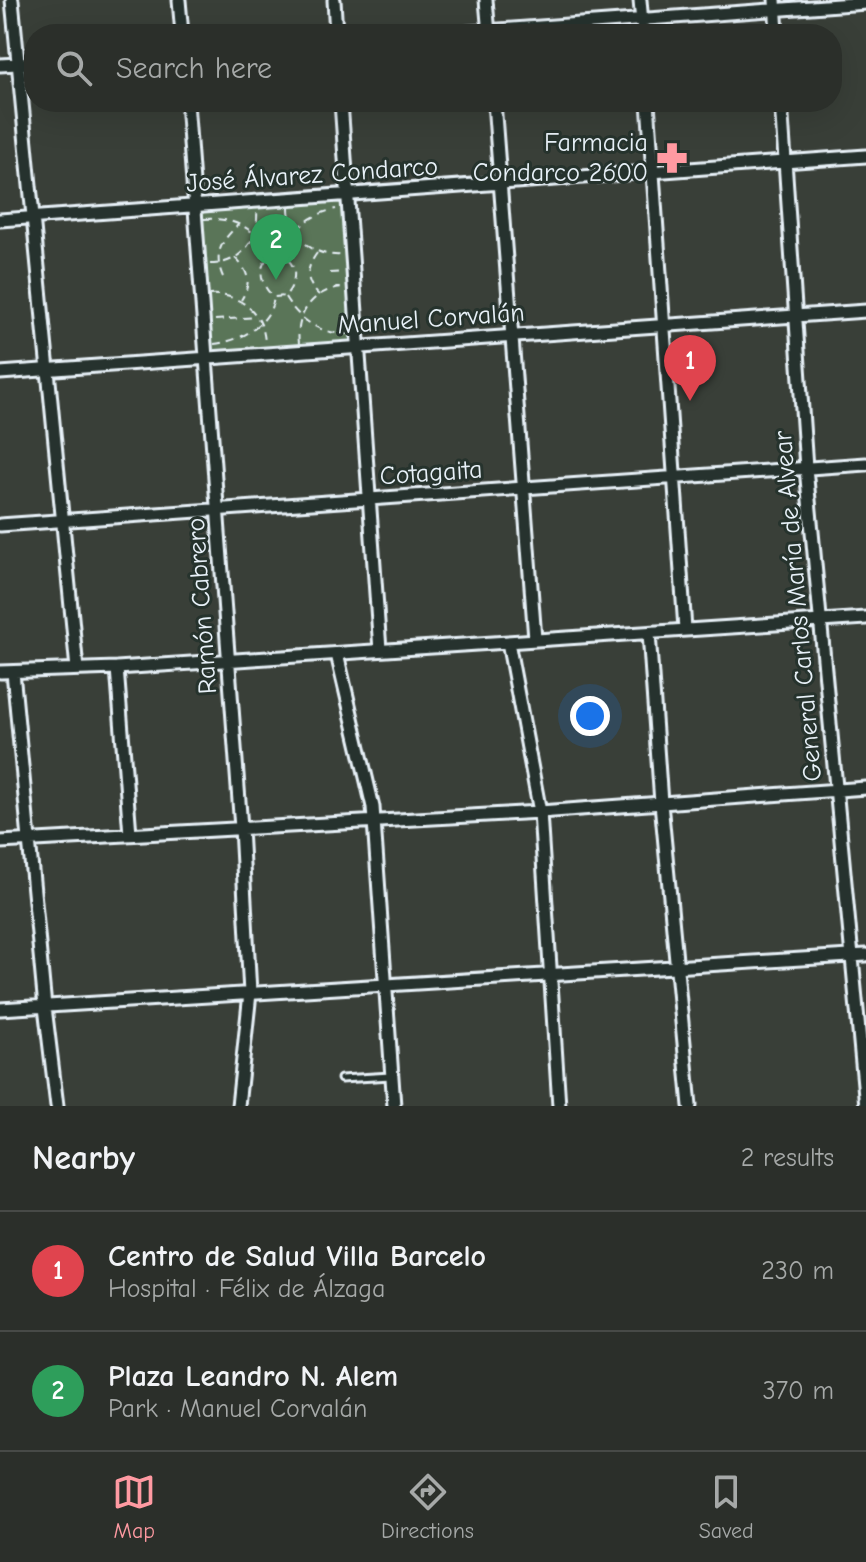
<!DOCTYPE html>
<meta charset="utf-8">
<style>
:root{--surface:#2b2f2a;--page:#373b36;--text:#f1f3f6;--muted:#a6a9a8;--line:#474a47;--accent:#ff9aa2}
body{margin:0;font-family:"Comic Neue",sans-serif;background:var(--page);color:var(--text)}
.you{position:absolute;left:590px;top:716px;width:28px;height:28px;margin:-20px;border:6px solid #fff;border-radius:50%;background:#1a73e8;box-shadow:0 0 0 12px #1a73e833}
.badge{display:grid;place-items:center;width:52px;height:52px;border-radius:50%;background:var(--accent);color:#fff;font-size:26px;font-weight:700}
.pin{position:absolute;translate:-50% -66px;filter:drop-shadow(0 2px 4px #0008)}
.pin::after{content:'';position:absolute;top:42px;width:28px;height:24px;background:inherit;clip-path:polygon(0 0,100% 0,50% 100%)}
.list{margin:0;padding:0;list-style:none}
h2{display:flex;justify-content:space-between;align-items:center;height:104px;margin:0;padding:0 32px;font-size:34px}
h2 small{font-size:26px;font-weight:400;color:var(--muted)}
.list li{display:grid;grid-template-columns:52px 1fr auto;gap:24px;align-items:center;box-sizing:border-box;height:120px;padding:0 32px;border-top:2px solid var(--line)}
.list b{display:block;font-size:30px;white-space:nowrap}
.list p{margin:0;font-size:26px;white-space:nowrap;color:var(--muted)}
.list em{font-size:26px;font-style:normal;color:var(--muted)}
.icon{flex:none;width:44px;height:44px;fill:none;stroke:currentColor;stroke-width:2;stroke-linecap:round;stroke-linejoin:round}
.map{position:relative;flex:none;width:866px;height:1106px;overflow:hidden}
.search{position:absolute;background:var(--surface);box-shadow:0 8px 32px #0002;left:24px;right:24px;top:24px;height:88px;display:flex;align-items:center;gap:20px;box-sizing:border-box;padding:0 28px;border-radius:32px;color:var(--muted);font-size:30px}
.sheet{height:344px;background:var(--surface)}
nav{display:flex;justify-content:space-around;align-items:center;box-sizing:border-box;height:112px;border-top:2px solid var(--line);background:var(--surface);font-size:22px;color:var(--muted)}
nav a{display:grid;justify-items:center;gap:4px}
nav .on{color:var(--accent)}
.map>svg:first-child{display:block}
.green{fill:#5a7459;stroke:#a1b2a8;stroke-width:2}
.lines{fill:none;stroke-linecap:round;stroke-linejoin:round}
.service-casing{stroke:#e8f1f8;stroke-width:11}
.minor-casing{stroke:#e8f1f8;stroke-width:17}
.path{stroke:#e8f1f8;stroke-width:2;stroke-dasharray:8 6;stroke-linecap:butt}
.service{stroke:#26332d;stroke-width:5}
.minor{stroke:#26332d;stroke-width:11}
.labels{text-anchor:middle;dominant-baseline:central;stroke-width:6;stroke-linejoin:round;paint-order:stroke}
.poi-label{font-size:26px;fill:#e8f1f8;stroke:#26332d;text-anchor:end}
.street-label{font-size:26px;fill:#e8f1f8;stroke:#26332d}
</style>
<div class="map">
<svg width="866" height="1106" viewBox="0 0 866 1106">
<rect width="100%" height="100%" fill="#393f38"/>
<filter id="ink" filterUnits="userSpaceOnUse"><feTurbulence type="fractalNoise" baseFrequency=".0125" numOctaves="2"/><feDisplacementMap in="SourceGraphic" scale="16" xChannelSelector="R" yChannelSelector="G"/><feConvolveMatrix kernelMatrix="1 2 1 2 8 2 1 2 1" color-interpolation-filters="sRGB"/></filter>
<g filter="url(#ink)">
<!-- green -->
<path class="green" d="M 347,195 L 358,346 L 205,358 L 195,205 Z"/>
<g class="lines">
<defs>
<path id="service" d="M 341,1079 L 391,1076"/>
<path id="minor" d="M 12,0 L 77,669
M 179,0 L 182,34
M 334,0 L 336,34
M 486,0 L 489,34
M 640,0 L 643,34
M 775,0 L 777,34
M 444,34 L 866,3
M 0,65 L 34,63
M 187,102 L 241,828 L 250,993 L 238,1106
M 341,102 L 380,650
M 494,102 L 535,639
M 648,102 L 685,629
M 781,102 L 806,468 L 866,1106
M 0,220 L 866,156
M 0,373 L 866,311
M 0,525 L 866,464
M 649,633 L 661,803 L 690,1106
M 508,642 L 540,812 L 559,1106
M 337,654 L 373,807 L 394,1106
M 117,668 L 130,834
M 0,672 L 117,668 L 866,618
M 13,672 L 45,1007 L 57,1106
M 0,842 L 540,812 L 866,788
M 0,1009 L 866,955"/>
</defs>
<!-- service casing -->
<use href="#service" class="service-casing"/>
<!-- minor casing -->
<use href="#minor" class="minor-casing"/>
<!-- path -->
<path class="path" d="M 289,207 C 289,237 313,257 342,255
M 204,219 C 233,217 258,229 270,255
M 317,253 C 306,268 304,281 319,295
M 276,254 C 299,259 298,282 285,296 L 274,297 C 259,285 255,261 276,254 Z
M 284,254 C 291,229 311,214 336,209
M 235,258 C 249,271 252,283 241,300
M 210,264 C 241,264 259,240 257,211
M 330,273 L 343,272
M 223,277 C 213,254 221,241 238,225
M 210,295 C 241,293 265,314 265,345
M 285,297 C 299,320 320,334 348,334
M 215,320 L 257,317
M 299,343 C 295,313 314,289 344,287
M 214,344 C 240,341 269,326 274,298"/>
<!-- service -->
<use href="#service" class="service"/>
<!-- minor -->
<use href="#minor" class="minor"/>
</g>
</g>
<!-- icons -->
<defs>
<symbol id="pharmacy-bare" viewBox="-9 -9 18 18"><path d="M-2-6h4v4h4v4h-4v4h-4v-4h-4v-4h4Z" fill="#ff9aa2" stroke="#26332d" stroke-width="2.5" paint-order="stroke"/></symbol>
</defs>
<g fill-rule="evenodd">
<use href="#pharmacy-bare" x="650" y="136" width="44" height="44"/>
</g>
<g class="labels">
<!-- poi labels -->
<g class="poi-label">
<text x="648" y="143">Farmacia<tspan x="648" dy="30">Condarco 2600</tspan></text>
</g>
<!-- street labels -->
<g class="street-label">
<text transform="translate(312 175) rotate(-4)">José Álvarez Condarco</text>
<text transform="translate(431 319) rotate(-4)">Manuel Corvalán</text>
<text transform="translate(431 473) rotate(-4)">Cotagaita</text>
<text transform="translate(202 606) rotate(-94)">Ramón Cabrero</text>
<text transform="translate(798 606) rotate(-95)">General Carlos María de Alvear</text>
</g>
</g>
</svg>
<div class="you"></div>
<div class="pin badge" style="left:690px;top:401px;background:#e0444e">1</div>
<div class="pin badge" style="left:276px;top:280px;background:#2e9e5b">2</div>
<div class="search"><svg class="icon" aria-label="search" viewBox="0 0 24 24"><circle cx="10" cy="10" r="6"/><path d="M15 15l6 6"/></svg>Search here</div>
</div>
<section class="sheet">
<h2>Nearby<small>2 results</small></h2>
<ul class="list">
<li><span class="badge" style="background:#e0444e">1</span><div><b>Centro de Salud Villa Barcelo</b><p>Hospital · Félix de Álzaga</p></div><em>230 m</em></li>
<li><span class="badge" style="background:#2e9e5b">2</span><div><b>Plaza Leandro N. Alem</b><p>Park · Manuel Corvalán</p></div><em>370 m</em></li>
</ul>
</section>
<nav>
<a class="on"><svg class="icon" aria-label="map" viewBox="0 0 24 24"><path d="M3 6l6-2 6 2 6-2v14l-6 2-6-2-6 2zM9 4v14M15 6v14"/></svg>Map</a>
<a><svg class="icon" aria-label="directions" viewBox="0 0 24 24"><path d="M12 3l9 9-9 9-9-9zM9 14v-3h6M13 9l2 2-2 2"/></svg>Directions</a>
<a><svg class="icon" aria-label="saved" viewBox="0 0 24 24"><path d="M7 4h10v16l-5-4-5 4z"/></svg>Saved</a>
</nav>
